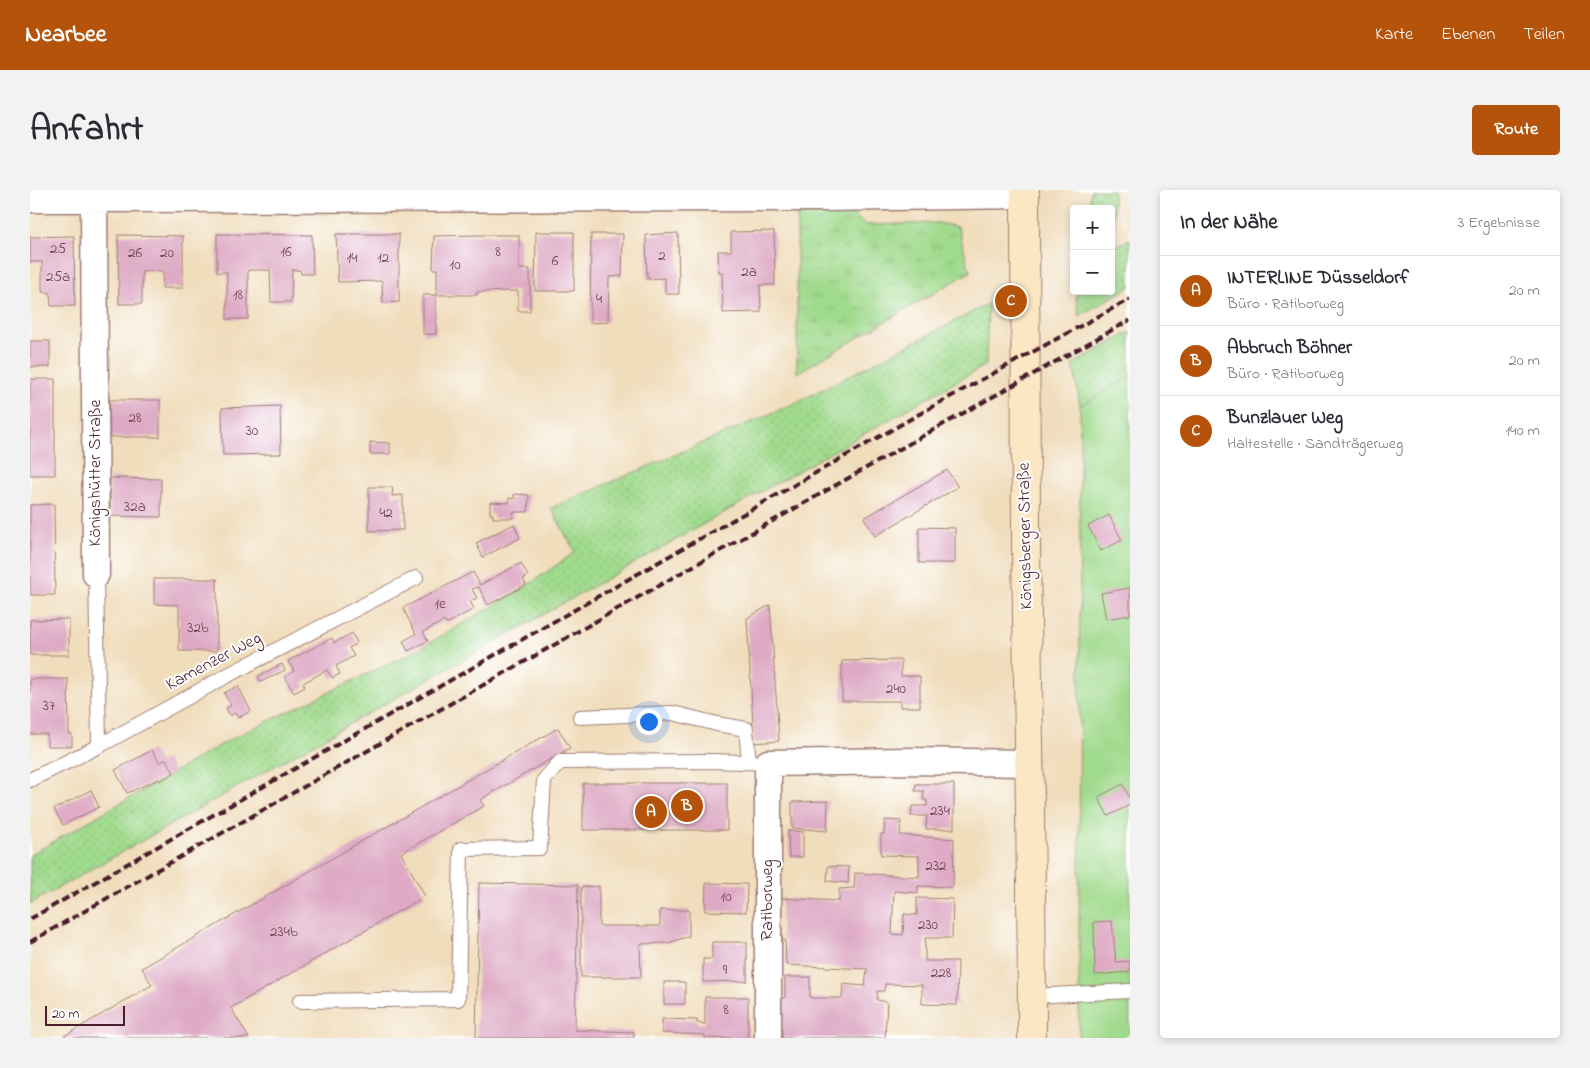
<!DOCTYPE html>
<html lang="de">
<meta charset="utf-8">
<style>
:root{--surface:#fff;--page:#f2f2f3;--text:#2b2b33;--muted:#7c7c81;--line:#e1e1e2;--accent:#b45309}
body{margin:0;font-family:"Indie Flower",sans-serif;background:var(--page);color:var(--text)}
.controls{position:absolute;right:15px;top:15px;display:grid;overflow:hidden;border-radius:5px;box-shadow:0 2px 8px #0003}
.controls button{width:45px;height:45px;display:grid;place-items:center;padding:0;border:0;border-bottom:1px solid var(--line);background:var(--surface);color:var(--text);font:25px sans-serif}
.scale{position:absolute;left:15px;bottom:12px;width:80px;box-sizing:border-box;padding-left:5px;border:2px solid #4a1f2b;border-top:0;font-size:14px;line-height:18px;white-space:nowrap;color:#4a1f2b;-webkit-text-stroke:4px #fff;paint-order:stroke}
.you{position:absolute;left:618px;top:531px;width:18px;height:18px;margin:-12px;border:4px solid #fff;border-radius:50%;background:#1a73e8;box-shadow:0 0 0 8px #1a73e833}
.badge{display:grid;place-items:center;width:32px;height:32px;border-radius:50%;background:var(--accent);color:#fff;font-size:16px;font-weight:700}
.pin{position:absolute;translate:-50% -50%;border:2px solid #fff;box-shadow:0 1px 5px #0006}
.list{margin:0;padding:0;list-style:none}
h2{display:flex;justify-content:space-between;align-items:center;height:65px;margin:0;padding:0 20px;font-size:21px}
h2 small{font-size:16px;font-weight:400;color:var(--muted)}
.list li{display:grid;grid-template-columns:32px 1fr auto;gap:15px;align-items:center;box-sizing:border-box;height:70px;padding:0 20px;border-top:1px solid var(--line)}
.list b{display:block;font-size:19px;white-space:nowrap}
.list p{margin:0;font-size:16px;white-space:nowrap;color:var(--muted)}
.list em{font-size:16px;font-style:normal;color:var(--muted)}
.map{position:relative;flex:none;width:1100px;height:848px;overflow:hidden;border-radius:5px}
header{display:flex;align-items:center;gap:30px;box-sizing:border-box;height:70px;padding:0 25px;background:var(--accent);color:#fff}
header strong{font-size:24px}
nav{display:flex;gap:28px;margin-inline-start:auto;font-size:18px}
.intro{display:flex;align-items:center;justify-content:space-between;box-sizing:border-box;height:120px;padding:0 30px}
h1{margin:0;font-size:35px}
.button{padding:12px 22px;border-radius:5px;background:var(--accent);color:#fff;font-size:18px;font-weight:700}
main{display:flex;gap:30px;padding:0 30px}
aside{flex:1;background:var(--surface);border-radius:5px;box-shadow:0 2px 8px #0003}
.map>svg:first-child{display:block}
.grass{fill:url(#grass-dots);stroke:#757c5c}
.park{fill:url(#park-tufts);stroke:#757c5c}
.garden{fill:#a0da8d;stroke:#757c5c}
.building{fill:#deaac5}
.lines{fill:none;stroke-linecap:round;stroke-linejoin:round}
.service-casing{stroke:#9d7e74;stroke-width:16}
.minor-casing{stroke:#9d7e74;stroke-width:29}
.secondary-casing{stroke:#9d7e74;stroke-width:30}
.service{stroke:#fff;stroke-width:14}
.minor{stroke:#fff;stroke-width:26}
.secondary{stroke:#fbe7c3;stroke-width:28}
.rail{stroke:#4a1f2b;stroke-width:4;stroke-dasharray:8 4;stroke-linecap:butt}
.labels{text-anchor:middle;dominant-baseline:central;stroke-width:4;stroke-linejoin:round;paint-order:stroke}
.number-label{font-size:15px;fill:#6f4252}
.street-label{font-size:18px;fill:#4a1f2b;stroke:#fff}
</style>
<header>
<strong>Nearbee</strong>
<nav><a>Karte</a><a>Ebenen</a><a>Teilen</a></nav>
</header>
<div class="intro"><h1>Anfahrt</h1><a class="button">Route</a></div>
<main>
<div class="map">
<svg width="1100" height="848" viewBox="0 0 1100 848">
<defs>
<pattern id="grass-dots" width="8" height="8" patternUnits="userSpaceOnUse" patternTransform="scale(1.25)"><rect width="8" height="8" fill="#a0da8d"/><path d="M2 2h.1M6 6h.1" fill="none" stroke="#8bbb7a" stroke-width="1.8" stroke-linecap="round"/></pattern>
<pattern id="park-tufts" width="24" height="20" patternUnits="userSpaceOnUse" patternTransform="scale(1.25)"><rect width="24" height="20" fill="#a0da8d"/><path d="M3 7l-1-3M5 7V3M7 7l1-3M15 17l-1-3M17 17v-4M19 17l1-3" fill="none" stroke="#8bbb7a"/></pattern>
</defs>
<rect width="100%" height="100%" fill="#fff"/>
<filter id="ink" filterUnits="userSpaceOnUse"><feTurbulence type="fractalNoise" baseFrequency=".02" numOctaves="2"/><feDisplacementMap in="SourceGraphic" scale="10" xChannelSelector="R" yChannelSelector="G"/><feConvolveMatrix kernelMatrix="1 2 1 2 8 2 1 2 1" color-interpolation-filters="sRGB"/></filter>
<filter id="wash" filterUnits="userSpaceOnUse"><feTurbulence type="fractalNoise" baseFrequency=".0096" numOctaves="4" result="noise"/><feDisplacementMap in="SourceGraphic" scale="20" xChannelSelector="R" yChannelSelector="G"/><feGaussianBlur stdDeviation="1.12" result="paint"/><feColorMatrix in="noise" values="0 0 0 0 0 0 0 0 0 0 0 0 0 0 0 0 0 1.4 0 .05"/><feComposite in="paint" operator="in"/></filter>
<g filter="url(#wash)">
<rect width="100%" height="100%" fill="#f0ddbc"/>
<!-- grass -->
<path class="grass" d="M 1061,0 L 1083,0 L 1084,57 L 1100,49 L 1100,97 L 1049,126 L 1046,108 L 1047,101 L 1081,101 L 1081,19 L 1059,19 Z
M 958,114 L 956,175 L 0,714 L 0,665 L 203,548 L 387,460 L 494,398 L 545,362 L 521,318 L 768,212 Z
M 1100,142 L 1100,188 L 1050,216 L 1043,174 Z"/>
<!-- park -->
<path class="park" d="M 767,24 L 822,24 L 836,35 L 908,33 L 928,37 L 940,82 L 767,183 Z"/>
<!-- garden -->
<path class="garden" d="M 1100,187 L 1100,848 L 1049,848 L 1050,216 Z"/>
<g id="blocks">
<!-- building -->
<path class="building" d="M 744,41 L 745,95 L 730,95 L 731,122 L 693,123 L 692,82 L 689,82 L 688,61 L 701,61 L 701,42 Z
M 506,42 L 544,42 L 544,101 L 505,101 Z
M 648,43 L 649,104 L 635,104 L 635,88 L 617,89 L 616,45 Z
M 187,44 L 282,45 L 283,84 L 271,84 L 270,80 L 262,80 L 261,112 L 241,112 L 240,80 L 218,80 L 218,129 L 197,129 L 197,82 L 187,82 Z
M 306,44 L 369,44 L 369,112 L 353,113 L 352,91 L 308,92 Z
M 561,44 L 593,44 L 592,86 L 579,87 L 578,132 L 560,133 Z
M 88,45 L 153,46 L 153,98 L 132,98 L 133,81 L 112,81 L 112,114 L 89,114 Z
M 447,45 L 489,45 L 489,79 L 500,79 L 500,121 L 488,121 L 488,101 L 447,102 L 447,105 L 407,105 L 407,79 L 403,79 L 404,46 Z
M 44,46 L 45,116 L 21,116 L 20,103 L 12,102 L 12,72 L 0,72 L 0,47 Z
M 393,105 L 406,105 L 406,144 L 393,144 Z
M 0,151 L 20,151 L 20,177 L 0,177 Z
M 0,189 L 25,189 L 25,285 L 0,285 Z
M 79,210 L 130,210 L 130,247 L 80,247 Z
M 250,216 L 251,264 L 193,265 L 192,218 Z
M 340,252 L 360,253 L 360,264 L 340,264 Z
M 917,280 L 928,297 L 845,346 L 834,328 Z
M 80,288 L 131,289 L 131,327 L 80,326 Z
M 339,297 L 363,297 L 362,306 L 373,305 L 373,340 L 339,341 Z
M 484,304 L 499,305 L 498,322 L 483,322 L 483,328 L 463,328 L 463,324 L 460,324 L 460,312 L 479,313 L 479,308 L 484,309 Z
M 24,314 L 25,405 L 0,405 L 0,315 Z
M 1079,325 L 1092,350 L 1071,361 L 1058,336 Z
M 484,334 L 490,348 L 453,367 L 446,353 Z
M 889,337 L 925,338 L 925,373 L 889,373 Z
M 491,373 L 498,386 L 493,389 L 496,395 L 458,415 L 449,397 L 442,399 L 447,408 L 440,411 L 444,419 L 416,434 L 414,431 L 393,442 L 398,451 L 378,461 L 373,451 L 386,444 L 373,418 L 443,382 L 450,395 Z
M 124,389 L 187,389 L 187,461 L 149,461 L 149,415 L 124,414 Z
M 1100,398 L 1100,425 L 1076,429 L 1071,403 Z
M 740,415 L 749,551 L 724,553 L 717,428 Z
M 39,429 L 39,465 L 0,465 L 0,430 Z
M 322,443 L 327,453 L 319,458 L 324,466 L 306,476 L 310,484 L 302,488 L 297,480 L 273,493 L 275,497 L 264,503 L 255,487 L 264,481 L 258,471 L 302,448 L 304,453 Z
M 871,470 L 871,486 L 890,486 L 890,517 L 870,517 L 870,511 L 812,511 L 812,471 Z
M 252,474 L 255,480 L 231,492 L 228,486 Z
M 0,489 L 38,489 L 39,544 L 42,544 L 42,556 L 17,556 L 17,544 L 0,544 Z
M 208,496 L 221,521 L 208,528 L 205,523 L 200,526 L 196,518 L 201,515 L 194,503 Z
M 528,538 L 540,558 L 450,610 L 454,616 L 371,663 L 395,706 L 201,818 L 219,848 L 31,848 L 122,795 L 112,778 Z
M 122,560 L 130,573 L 136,569 L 144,583 L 130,591 L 129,589 L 97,603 L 85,580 Z
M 553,593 L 697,593 L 697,640 L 553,640 Z
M 886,594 L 924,594 L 924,639 L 896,639 L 897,626 L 881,626 L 882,616 L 897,616 L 897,610 L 893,610 L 894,601 L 885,601 Z
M 1093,594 L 1100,609 L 1100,615 L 1078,626 L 1068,607 Z
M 61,600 L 69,617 L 33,635 L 24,619 Z
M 798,611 L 797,641 L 762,638 L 762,612 Z
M 855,630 L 871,631 L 870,645 L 924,649 L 923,697 L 888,696 L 888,703 L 864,701 L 862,744 L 873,745 L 874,724 L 887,725 L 887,708 L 923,709 L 922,748 L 895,748 L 895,771 L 928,771 L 927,815 L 892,814 L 892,795 L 855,794 L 854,801 L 847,801 L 847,810 L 857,812 L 855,848 L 752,848 L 751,808 L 755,808 L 755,787 L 780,787 L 780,808 L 812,808 L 813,794 L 835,796 L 837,779 L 756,775 L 755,750 L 752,750 L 751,708 L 809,711 L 809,699 L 824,698 L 825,683 L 889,687 L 889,666 L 851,665 L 851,644 L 854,644 Z
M 758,641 L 773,641 L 773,667 L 759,667 Z
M 798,676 L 819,677 L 818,693 L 797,691 Z
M 449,693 L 548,695 L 545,840 L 604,842 L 604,848 L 446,848 Z
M 676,693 L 717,694 L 716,722 L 675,721 Z
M 569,696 L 569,736 L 630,736 L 630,720 L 659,720 L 659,746 L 638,753 L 610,754 L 611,787 L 551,787 L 551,697 Z
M 1082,731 L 1086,772 L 1100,771 L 1100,782 L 1065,785 L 1064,732 Z
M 682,752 L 717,752 L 717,791 L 673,792 L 673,769 L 682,769 Z
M 634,792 L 655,792 L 655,814 L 634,814 Z
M 675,807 L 718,807 L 718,848 L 675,848 L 675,845 L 632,843 L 632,829 L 667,830 L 667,833 L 675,834 Z"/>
</g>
</g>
<g filter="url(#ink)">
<use href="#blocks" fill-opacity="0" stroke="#9d7e74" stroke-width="1"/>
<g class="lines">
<defs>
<path id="service" d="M 66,384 L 69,556
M 550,527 L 643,523 L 687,534 L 716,539 L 719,572
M 0,590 L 69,556 L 200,484 L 386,388
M 1002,806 L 1100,801
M 270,811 L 428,809 L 431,659 L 510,658 L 514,590 L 530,572 L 683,571 L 738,573"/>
<path id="minor" d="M 0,9 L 793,8 L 995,5
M 64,10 L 66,384
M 738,848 L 738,573 L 880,571 L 1000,573"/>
<path id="secondary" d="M 995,0 C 995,118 995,236 996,354 C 998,518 1002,683 1002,848"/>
</defs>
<!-- service casing -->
<use href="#service" class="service-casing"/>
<!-- minor casing -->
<use href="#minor" class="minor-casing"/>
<!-- secondary casing -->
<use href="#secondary" class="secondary-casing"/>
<!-- service -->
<use href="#service" class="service"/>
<!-- minor -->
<use href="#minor" class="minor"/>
<!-- secondary -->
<use href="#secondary" class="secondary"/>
<!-- rail -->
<path class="rail" d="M 0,729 L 907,214 L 1100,109
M 0,752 L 905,239 L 1100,130"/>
</g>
</g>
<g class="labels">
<!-- number labels -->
<g class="number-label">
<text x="28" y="59">25</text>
<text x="256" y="62">16</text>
<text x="468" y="62">8</text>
<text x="105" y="63">26</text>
<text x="137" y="63">20</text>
<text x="632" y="66">2</text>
<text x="322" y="68">14</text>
<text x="353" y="68">12</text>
<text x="525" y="71">6</text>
<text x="425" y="75">10</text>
<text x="719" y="82">2a</text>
<text x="28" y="87">25a</text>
<text x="208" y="105">18</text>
<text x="569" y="109">4</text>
<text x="105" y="228">28</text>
<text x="222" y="241">30</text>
<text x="105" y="317">32a</text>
<text x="356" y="323">42</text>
<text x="410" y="414">1e</text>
<text x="168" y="438">32b</text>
<text x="866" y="499">240</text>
<text x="19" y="516">37</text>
<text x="910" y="621">234</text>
<text x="906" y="676">232</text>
<text x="696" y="707">10</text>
<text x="898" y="735">230</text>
<text x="254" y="742">234b</text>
<text x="695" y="780">9</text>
<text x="911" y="783">228</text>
<text x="696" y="820">8</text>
</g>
<!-- street labels -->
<g class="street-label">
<text transform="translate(66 283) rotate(-90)">Königshütter Straße</text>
<text transform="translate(996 346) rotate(-91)">Königsberger Straße</text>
<text transform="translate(184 472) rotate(-28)">Kamenzer Weg</text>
<text transform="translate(738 710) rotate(-90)">Ratiborweg</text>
</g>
</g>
</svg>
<div class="controls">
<button>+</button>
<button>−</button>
</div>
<div class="scale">20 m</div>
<div class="you"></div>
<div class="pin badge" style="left:621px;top:622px">A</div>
<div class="pin badge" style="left:657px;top:616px">B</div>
<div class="pin badge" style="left:981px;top:111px">C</div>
</div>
<aside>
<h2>In der Nähe<small>3 Ergebnisse</small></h2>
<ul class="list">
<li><span class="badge">A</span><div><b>INTERLINE Düsseldorf</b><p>Büro · Ratiborweg</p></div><em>20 m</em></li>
<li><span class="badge">B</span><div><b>Abbruch Böhner</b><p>Büro · Ratiborweg</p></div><em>20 m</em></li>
<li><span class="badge">C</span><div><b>Bunzlauer Weg</b><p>Haltestelle · Sandträgerweg</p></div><em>140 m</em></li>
</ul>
</aside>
</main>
